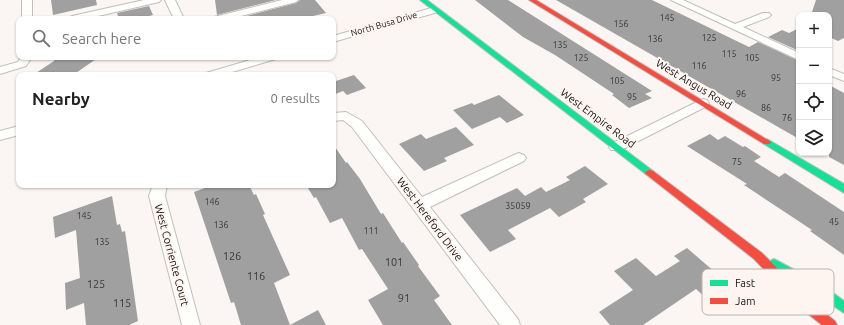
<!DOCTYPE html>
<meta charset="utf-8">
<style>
:root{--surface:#fff;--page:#f2f2f2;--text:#222;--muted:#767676;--line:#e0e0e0}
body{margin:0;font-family:Ubuntu,sans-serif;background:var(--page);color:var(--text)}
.controls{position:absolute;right:12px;top:12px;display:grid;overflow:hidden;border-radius:8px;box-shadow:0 1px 3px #0004}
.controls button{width:36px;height:36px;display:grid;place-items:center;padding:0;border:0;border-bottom:1px solid var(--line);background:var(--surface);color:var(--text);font:20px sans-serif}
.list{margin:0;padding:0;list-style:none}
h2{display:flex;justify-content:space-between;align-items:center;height:52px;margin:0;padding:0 16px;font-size:17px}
h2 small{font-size:13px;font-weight:400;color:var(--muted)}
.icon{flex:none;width:22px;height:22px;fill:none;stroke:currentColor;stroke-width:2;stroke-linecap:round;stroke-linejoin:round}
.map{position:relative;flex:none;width:844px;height:325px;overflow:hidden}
.search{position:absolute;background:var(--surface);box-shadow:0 1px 3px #0004;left:16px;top:16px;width:320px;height:44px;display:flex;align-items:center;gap:10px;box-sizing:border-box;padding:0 14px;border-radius:8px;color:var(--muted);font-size:15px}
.panel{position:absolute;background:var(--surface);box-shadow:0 1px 3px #0004;left:16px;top:72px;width:320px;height:116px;border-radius:8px}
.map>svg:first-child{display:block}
.building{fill:#9fa09f}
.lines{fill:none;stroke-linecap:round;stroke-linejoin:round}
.street-casing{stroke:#c3bebc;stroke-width:2}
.fast-casing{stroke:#c3bebc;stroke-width:2}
.jam-casing{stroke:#c3bebc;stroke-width:2}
.street{fill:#fefefd;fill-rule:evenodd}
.fast{fill:#16e098;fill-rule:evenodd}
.jam{fill:#f24e42;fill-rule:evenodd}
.labels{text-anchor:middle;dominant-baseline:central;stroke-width:4;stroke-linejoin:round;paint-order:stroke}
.number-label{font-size:9px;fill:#3b3836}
.far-street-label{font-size:9px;fill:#1a1513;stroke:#fef5f1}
.street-label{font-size:11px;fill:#1a1513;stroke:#fef5f1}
.near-number-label{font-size:11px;fill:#3b3836}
.key{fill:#fef5f1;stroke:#bab2ae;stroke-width:1}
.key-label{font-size:11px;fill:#1a1513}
</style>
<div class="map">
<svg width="844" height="325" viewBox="0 0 844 325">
<rect width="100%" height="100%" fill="#fbf6f4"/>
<!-- building -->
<path class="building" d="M 51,0 L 96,0 L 97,5 L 53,15 Z
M 215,0 L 276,0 L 217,15 Z
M 300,0 L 315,0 L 326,13 L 300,19 L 235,19 L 296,3 Z
M 475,0 L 508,0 L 652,91 L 645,94 L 652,98 L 629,108 L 612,95 L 614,94 L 555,55 L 523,37 Z
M 556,0 L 652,0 L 749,47 L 758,42 L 799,61 L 799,139 Z
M 816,0 L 844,0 L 844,38 L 838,41 L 829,37 L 829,15 L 811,15 Z
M 149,6 L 153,15 L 136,19 L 119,19 L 117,13 Z
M 799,28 L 799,51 L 768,37 L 782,30 L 789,33 Z
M 55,57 L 99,57 L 73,75 L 33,75 L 54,61 Z
M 354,75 L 366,88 L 347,95 L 343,91 L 333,95 L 333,82 Z
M 829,85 L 844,93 L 844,165 L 829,157 Z
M 499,95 L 524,115 L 507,123 L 500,117 L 472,129 L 453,110 L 472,103 L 474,105 Z
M 456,127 L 474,145 L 444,158 L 447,161 L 424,171 L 399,144 L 421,134 L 426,139 Z
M 710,134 L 718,140 L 725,136 L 743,147 L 745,146 L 761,157 L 754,161 L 779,177 L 785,173 L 844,212 L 844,255 L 810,231 L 812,230 L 744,185 L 747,184 L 687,146 Z
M 333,144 L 346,163 L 347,162 L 360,179 L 381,214 L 383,213 L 402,243 L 403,242 L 419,265 L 418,266 L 440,296 L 434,300 L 452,325 L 383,325 L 368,300 L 388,289 L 362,249 L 359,250 L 342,218 L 330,223 L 316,197 L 314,198 L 306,185 L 333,185 Z
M 585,166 L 608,184 L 583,199 L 586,202 L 559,217 L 550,208 L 508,230 L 516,239 L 490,252 L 460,215 L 517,188 L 525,196 L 541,187 L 546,192 L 570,180 L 566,177 Z
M 213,185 L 249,185 L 254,195 L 256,194 L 265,214 L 263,215 L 290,275 L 274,283 L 290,325 L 318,310 L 326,325 L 241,325 L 234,302 L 231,303 L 194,192 Z
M 112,196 L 117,225 L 120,224 L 122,232 L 125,231 L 138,321 L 129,325 L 86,325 L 84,303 L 66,310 L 65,283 L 80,278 L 76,230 L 55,238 L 53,217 Z
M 687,248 L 730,285 L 708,300 L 696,289 L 643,325 L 610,325 L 599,312 L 633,290 L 614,271 L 636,258 L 656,276 L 680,261 L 674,256 Z"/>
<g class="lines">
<defs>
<path id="street" d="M 22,0 L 32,0 L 32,19 L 22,19 Z
M 144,0 L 161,0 L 159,2 L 85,19 L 67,19 L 72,16 Z
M 165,0 L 175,0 L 184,19 L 174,19 Z
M 282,0 L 298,0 L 296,2 L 229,19 L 212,19 L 214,17 Z
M 671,0 L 683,0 L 735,24 L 763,13 L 769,13 L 771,15 L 769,17 L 743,27 L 799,53 L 799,60 Z
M 435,7 L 440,10 L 438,12 L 333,42 L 333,36 Z
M 21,57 L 32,57 L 26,66 L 0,74 L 0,67 L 18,62 Z
M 260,57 L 277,57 L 276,59 L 222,75 L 204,75 L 206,73 Z
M 829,68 L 844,74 L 844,81 L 829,75 Z
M 703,99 L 707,100 L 709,103 L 707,106 L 621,150 L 611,150 L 609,147 L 611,144 Z
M 346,112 L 362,121 L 422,197 L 514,155 L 519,153 L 524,155 L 526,158 L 524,161 L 430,207 L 518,319 L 520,325 L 500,325 L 352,127 L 343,120 L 333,121 L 333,113 Z
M 19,126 L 19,135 L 0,140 L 0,131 Z
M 153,185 L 167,185 L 165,196 L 200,325 L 182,325 L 149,196 Z"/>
<path id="fast" d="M 420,0 L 427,0 L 653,171 L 655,173 L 653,175 L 647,175 Z
M 767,139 L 844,184 L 844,193 L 764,144 L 763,142 Z
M 774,259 L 821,284 L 844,301 L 844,313 L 813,292 L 770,267 L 769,264 L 770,261 Z"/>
<path id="jam" d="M 529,0 L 536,0 L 771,142 L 770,144 L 764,144 Z
M 650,170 L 653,171 L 762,253 L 811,302 L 835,321 L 837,325 L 822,325 L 803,310 L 754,259 L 647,175 L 645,173 L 647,171 Z"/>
</defs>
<!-- street casing -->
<use href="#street" class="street-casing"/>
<!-- fast casing -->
<use href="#fast" class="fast-casing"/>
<!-- jam casing -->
<use href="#jam" class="jam-casing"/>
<!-- street -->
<use href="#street" class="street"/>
<!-- fast -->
<use href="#fast" class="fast"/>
<!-- jam -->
<use href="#jam" class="jam"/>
</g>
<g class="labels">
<!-- number labels -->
<g class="number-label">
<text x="667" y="18">145</text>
<text x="621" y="24">156</text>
<text x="709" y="38">125</text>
<text x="655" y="39">136</text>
<text x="560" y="45">135</text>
<text x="729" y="54">115</text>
<text x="581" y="58">125</text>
<text x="752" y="58">105</text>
<text x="699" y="66">116</text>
<text x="776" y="78">95</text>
<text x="617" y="81">105</text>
<text x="741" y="94">96</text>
<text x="632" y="97">95</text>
<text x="766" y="108">86</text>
<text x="787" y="118">76</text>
<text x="737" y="162">75</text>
<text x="212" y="202">146</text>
<text x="518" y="206">35059</text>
<text x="84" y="216">145</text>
<text x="834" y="222">45</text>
<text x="221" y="225">136</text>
<text x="371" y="231">111</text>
<text x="102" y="242">135</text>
</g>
<!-- far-street labels -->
<g class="far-street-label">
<text transform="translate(384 24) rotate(-16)">North Busa Drive</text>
</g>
<!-- street labels -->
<g class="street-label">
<text transform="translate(694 84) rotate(31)">West Angus Road</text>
<text transform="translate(598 118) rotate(37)">West Empire Road</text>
<text transform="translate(430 219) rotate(53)">West Hereford Drive</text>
<text transform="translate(172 255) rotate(75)">West Corriente Court</text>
</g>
<!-- near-number labels -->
<g class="near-number-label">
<text x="232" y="256">126</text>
<text x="394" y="262">101</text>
<text x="256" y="276">116</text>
<text x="96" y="284">125</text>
<text x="404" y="298">91</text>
<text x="122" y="303">115</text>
</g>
</g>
<!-- legend -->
<rect x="702" y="269" width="132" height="46" rx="6" class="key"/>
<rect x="710" y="280" width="18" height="6" fill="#16e098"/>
<rect x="710" y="298" width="18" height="6" fill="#f24e42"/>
<g class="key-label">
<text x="735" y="287">Fast</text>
<text x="735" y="305">Jam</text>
</g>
</svg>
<div class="controls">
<button>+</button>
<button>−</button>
<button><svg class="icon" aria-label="locate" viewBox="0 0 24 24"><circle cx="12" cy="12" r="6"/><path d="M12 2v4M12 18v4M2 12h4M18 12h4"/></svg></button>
<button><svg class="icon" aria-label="layers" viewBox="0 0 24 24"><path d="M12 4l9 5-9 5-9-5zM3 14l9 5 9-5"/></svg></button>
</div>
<div class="search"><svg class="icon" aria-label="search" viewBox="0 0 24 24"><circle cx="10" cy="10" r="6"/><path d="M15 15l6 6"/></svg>Search here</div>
<section class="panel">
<h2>Nearby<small>0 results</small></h2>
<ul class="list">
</ul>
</section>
</div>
